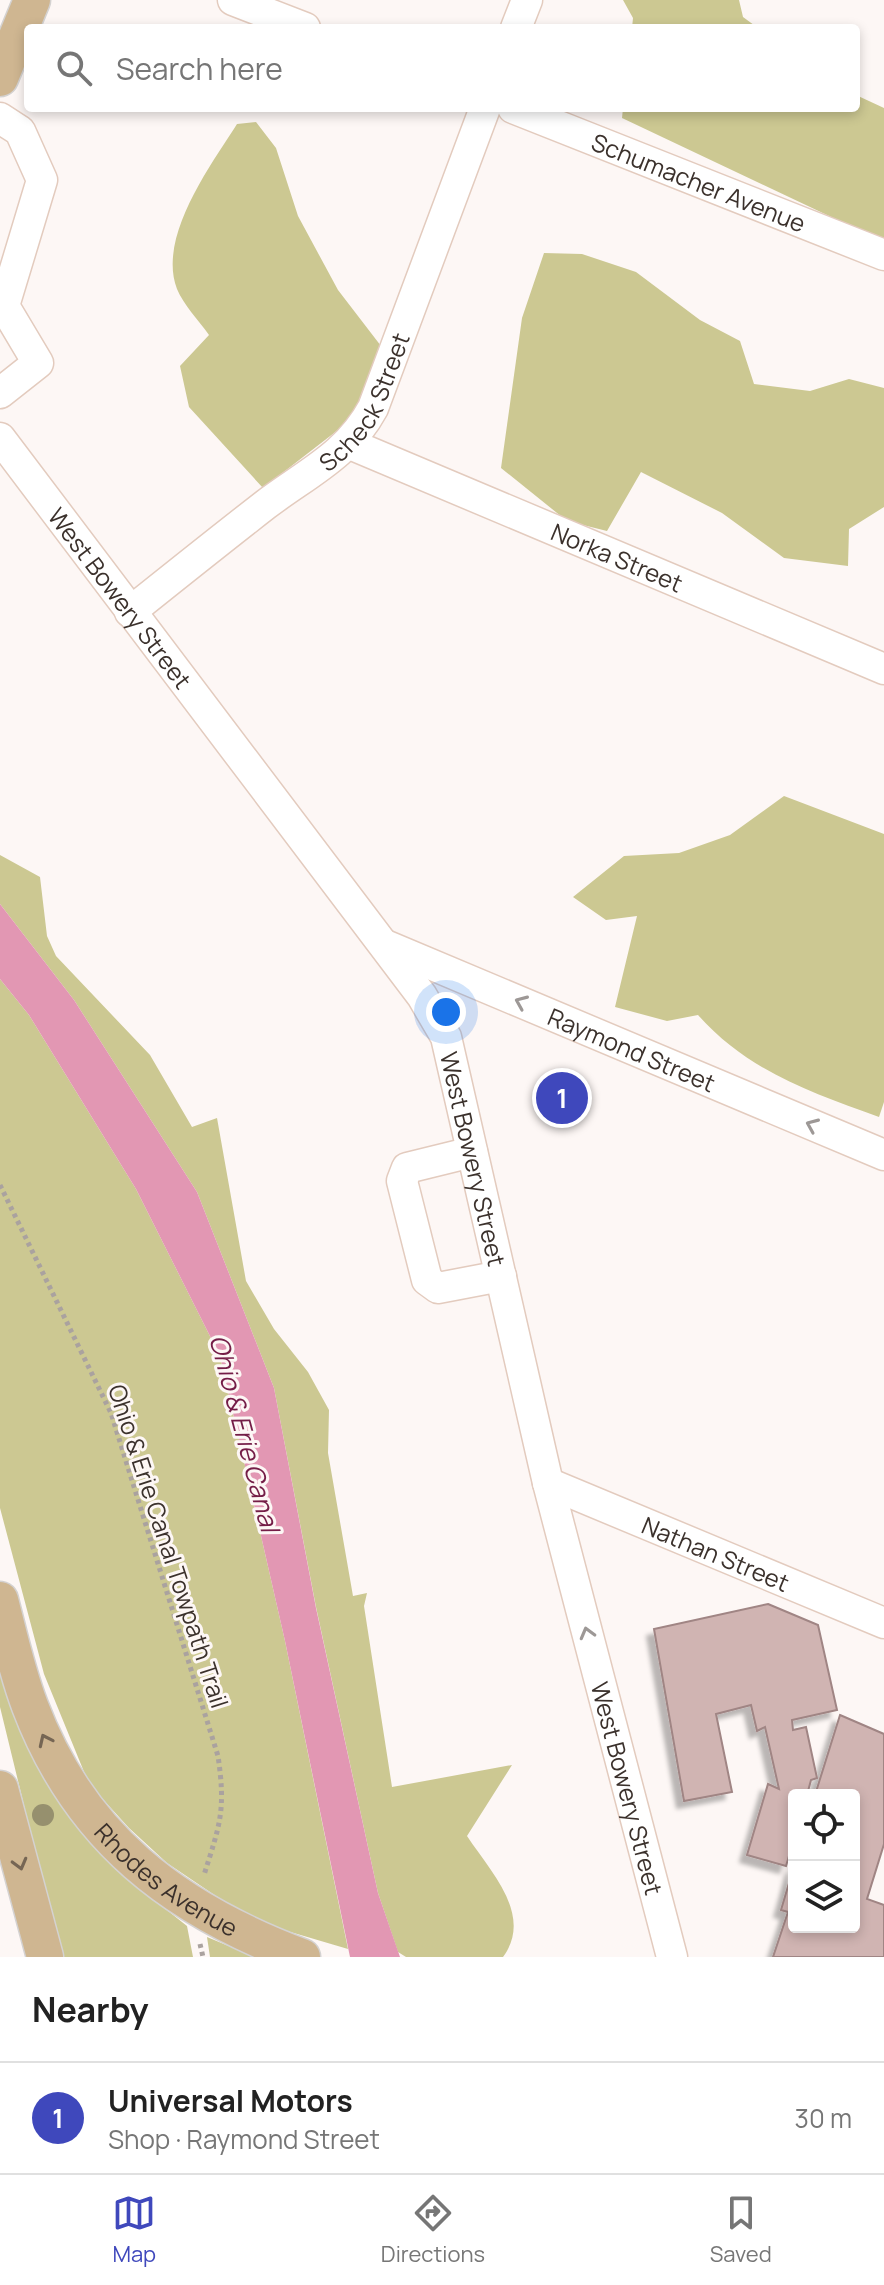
<!DOCTYPE html>
<meta charset="utf-8">
<style>
:root{--surface:#fff;--page:#f6f6f6;--text:#222;--muted:#767676;--line:#e0e0e0;--accent:#3f48bc}
body{margin:0;font-family:Manrope,sans-serif;background:var(--page);color:var(--text)}
.controls{position:absolute;right:24px;bottom:24px;display:grid;overflow:hidden;border-radius:8px;box-shadow:0 4px 12px #0003}
.controls button{width:72px;height:72px;display:grid;place-items:center;padding:0;border:0;border-bottom:2px solid var(--line);background:var(--surface);color:var(--text);font:40px sans-serif}
.you{position:absolute;left:446px;top:1012px;width:28px;height:28px;margin:-20px;border:6px solid #fff;border-radius:50%;background:#1a73e8;box-shadow:0 0 0 12px #1a73e833}
.badge{display:grid;place-items:center;width:52px;height:52px;border-radius:50%;background:var(--accent);color:#fff;font-size:26px;font-weight:700}
.pin{position:absolute;translate:-50% -50%;border:4px solid #fff;box-shadow:0 2px 8px #0006}
.list{margin:0;padding:0;list-style:none}
h2{display:flex;justify-content:space-between;align-items:center;height:104px;margin:0;padding:0 32px;font-size:34px}
h2 small{font-size:26px;font-weight:400;color:var(--muted)}
.list li{display:grid;grid-template-columns:52px 1fr auto;gap:24px;align-items:center;box-sizing:border-box;height:112px;padding:0 32px;border-top:2px solid var(--line)}
.list b{display:block;font-size:30px;white-space:nowrap}
.list p{margin:0;font-size:26px;white-space:nowrap;color:var(--muted)}
.list em{font-size:26px;font-style:normal;color:var(--muted)}
.icon{flex:none;width:44px;height:44px;fill:none;stroke:currentColor;stroke-width:2;stroke-linecap:round;stroke-linejoin:round}
.map{position:relative;flex:none;width:884px;height:1957px;overflow:hidden}
.search{position:absolute;background:var(--surface);box-shadow:0 4px 12px #0003;left:24px;right:24px;top:24px;height:88px;display:flex;align-items:center;gap:20px;box-sizing:border-box;padding:0 28px;border-radius:8px;color:var(--muted);font-size:30px}
.sheet{height:216px;background:var(--surface)}
nav{display:flex;justify-content:space-around;align-items:center;box-sizing:border-box;height:112px;border-top:2px solid var(--line);background:var(--surface);font-size:22px;color:var(--muted)}
nav a{display:grid;justify-items:center;gap:4px}
nav .on{color:var(--accent)}
.map>svg:first-child{display:block}
.green{fill:#ccc892}
.water{fill:#e297b3}
.building{fill:#d0b4b2;stroke:#a08584;stroke-width:2;filter:url(#shadow)}
.lines{fill:none;stroke-linecap:round;stroke-linejoin:round}
.minor-casing{stroke:#e3cbbe;stroke-width:33}
.major-casing{stroke:#d4d2d1;stroke-width:39}
.path{stroke:#aaa29f;stroke-width:5;stroke-dasharray:4 4;stroke-linecap:butt}
.minor{stroke:#fff;stroke-width:30}
.major{stroke:#cfb691;stroke-width:36}
.tree{fill:#96906e}
.oneway{stroke:#9d9896}
.oneway2{stroke:#766654}
.labels{text-anchor:middle;dominant-baseline:central;stroke-width:6;stroke-linejoin:round;paint-order:stroke}
.street-label{font-size:24px;fill:#3b312c;stroke:#fdf7f5}
.water-label{font-size:26px;font-style:italic;fill:#741d47;stroke:#fdf7f5}
</style>
<div class="map">
<svg width="884" height="1957" viewBox="0 0 884 1957">
<defs>
<filter id="shadow"><feDropShadow dx="-7" dy="7" stdDeviation="2" flood-color="#0004"/></filter>
</defs>
<rect width="100%" height="100%" fill="#fdf7f5"/>
<!-- green -->
<path class="green" d="M 623,0 L 739,0 L 743,17 L 758,28 L 632,28 L 633,18 Z
M 856,95 L 884,108 L 884,242 L 622,118 L 623,108 L 856,108 Z
M 256,122 L 276,148 L 298,216 L 338,290 L 381,346 L 356,416 L 263,488 L 189,407 L 180,366 L 209,335 C 199,321 183,304 177,289 C 157,237 211,165 237,124 Z
M 544,253 L 582,254 L 636,272 L 700,320 L 740,341 L 754,384 L 810,391 L 849,379 L 884,388 L 884,507 L 849,529 L 848,566 L 784,558 L 722,513 L 641,472 L 607,531 L 567,521 L 501,468 L 522,318 Z
M 784,796 L 884,834 L 884,1102 L 879,1117 C 810,1092 748,1071 698,1015 L 667,1021 L 615,1007 L 637,916 L 606,920 L 573,897 L 624,856 L 679,853 L 730,835 Z
M 0,855 L 40,877 L 47,936 L 56,956 L 150,1055 L 192,1127 L 217,1118 L 246,1281 L 274,1329 L 308,1372 L 329,1410 L 328,1453 L 353,1596 L 367,1593 L 364,1606 L 392,1787 L 512,1765 L 467,1836 C 490,1871 534,1915 503,1957 L 406,1957 L 398,1952 L 378,1893 L 316,1607 L 274,1388 L 197,1192 L 74,1000 L 0,904 Z
M 0,979 L 29,1015 L 136,1189 L 220,1356 L 285,1641 L 348,1949 L 253,1921 L 167,1863 L 129,1828 L 89,1784 L 44,1674 L 0,1508 Z
M 4,1674 L 44,1779 L 115,1869 L 187,1926 L 193,1957 L 61,1957 L 0,1707 L 0,1675 Z
M 207,1937 L 255,1957 L 210,1957 Z"/>
<!-- water -->
<path class="water" d="M 0,904 L 74,1000 L 197,1192 L 274,1388 L 316,1608 L 378,1893 L 400,1957 L 350,1957 L 285,1641 L 220,1356 L 136,1189 L 29,1015 L 0,979 Z"/>
<!-- building -->
<path class="building" d="M 768,1604 L 818,1625 L 837,1710 L 792,1720 L 793,1730 L 806,1727 L 817,1778 L 811,1780 L 807,1795 L 794,1795 L 794,1839 L 786,1866 L 747,1855 L 768,1784 L 779,1789 L 765,1727 L 757,1731 L 751,1705 L 716,1714 L 732,1792 L 684,1801 L 654,1629 Z
M 840,1715 L 884,1734 L 884,1844 L 867,1899 L 884,1905 L 884,1957 L 773,1957 L 788,1912 L 781,1910 L 794,1866 L 794,1927 L 854,1927 L 854,1795 L 815,1795 Z"/>
<g class="lines">
<defs>
<g id="minor">
<path d="M 233,0 L 305,28"/>
<path d="M 516,28 L 527,0"/>
<path id="s1" d="M 513,108 L 884,255"/>
<path d="M 0,118 L 20,131 L 42,180 L 4,306 L 38,363 L 0,393"/>
<path id="s2" d="M 0,438 L 422,996 L 446,1037 L 548,1483 L 672,1957"/>
<path id="s3" d="M 350,444 L 884,669"/>
<path id="s4" d="M 130,612 C 175,576 220,540 265,505 C 307,473 347,456 373,408 L 485,108"/>
<path id="s5" d="M 385,945 L 884,1155"/>
<path d="M 472,1152 L 407,1168 L 402,1181 L 427,1280 L 438,1288 L 501,1276"/>
<path id="s6" d="M 548,1483 L 884,1623"/>
</g>
<g id="major">
<path d="M 0,78 L 32,0"/>
<path id="s7" d="M 0,1600 C 9,1635 17,1672 30,1706 C 80,1838 174,1909 302,1957"/>
<path d="M 0,1789 L 45,1957"/>
</g>
</defs>
<!-- minor casing -->
<use href="#minor" class="minor-casing"/>
<!-- major casing -->
<use href="#major" class="major-casing"/>
<!-- path -->
<path class="path" d="M 0,1185 L 111,1413 L 218,1756 C 226,1811 220,1824 204,1875
M 200,1944 L 203,1957"/>
<!-- minor -->
<use href="#minor" class="minor"/>
<!-- major -->
<use href="#major" class="major"/>
</g>
<!-- trees -->
<circle class="tree" cx="43" cy="1815" r="11"/>
<!-- one-way arrows -->
<defs><path id="oneway-chevron" d="M-2-3.5L2.5 0L-2 3.5" fill="none" stroke-width="1.6" stroke-linecap="round" stroke-linejoin="round" transform="scale(2)"/></defs>
<g class="oneway">
<use href="#oneway-chevron" transform="translate(521 1002) rotate(-157)"/>
<use href="#oneway-chevron" transform="translate(812 1125) rotate(-157)"/>
<use href="#oneway-chevron" transform="translate(587 1633) rotate(-105)"/>
</g>
<g class="oneway2">
<use href="#oneway-chevron" transform="translate(45 1740) rotate(-115)"/>
<use href="#oneway-chevron" transform="translate(20 1864) rotate(75)"/>
</g>
<g class="labels">
<!-- street labels -->
<g class="street-label">
<text stroke="none"><textPath href="#s1" startOffset="200">Schumacher Avenue</textPath></text>
<text stroke="none"><textPath href="#s4" startOffset="320">Scheck Street</textPath></text>
<text stroke="none"><textPath href="#s3" startOffset="290">Norka Street</textPath></text>
<text stroke="none"><textPath href="#s2" startOffset="200">West Bowery Street</textPath></text>
<text stroke="none"><textPath href="#s5" startOffset="268">Raymond Street</textPath></text>
<text stroke="none"><textPath href="#s2" startOffset="872">West Bowery Street</textPath></text>
<text transform="translate(169 1546) rotate(72)">Ohio &amp; Erie Canal Towpath Trail</text>
<text stroke="none"><textPath href="#s6" startOffset="182">Nathan Street</textPath></text>
<text stroke="none"><textPath href="#s2" startOffset="1520">West Bowery Street</textPath></text>
<text stroke="none"><textPath href="#s7" startOffset="336">Rhodes Avenue</textPath></text>
</g>
<!-- water labels -->
<g class="water-label">
<text transform="translate(245 1433) rotate(75)">Ohio &amp; Erie Canal</text>
</g>
</g>
</svg>
<div class="controls">
<button><svg class="icon" aria-label="locate" viewBox="0 0 24 24"><circle cx="12" cy="12" r="6"/><path d="M12 2v4M12 18v4M2 12h4M18 12h4"/></svg></button>
<button><svg class="icon" aria-label="layers" viewBox="0 0 24 24"><path d="M12 4l9 5-9 5-9-5zM3 14l9 5 9-5"/></svg></button>
</div>
<div class="you"></div>
<div class="pin badge" style="left:562px;top:1098px">1</div>
<div class="search"><svg class="icon" aria-label="search" viewBox="0 0 24 24"><circle cx="10" cy="10" r="6"/><path d="M15 15l6 6"/></svg>Search here</div>
</div>
<section class="sheet">
<h2>Nearby<small></small></h2>
<ul class="list">
<li><span class="badge">1</span><div><b>Universal Motors</b><p>Shop · Raymond Street</p></div><em>30 m</em></li>
</ul>
</section>
<nav>
<a class="on"><svg class="icon" aria-label="map" viewBox="0 0 24 24"><path d="M3 6l6-2 6 2 6-2v14l-6 2-6-2-6 2zM9 4v14M15 6v14"/></svg>Map</a>
<a><svg class="icon" aria-label="directions" viewBox="0 0 24 24"><path d="M12 3l9 9-9 9-9-9zM9 14v-3h6M13 9l2 2-2 2"/></svg>Directions</a>
<a><svg class="icon" aria-label="saved" viewBox="0 0 24 24"><path d="M7 4h10v16l-5-4-5 4z"/></svg>Saved</a>
</nav>
